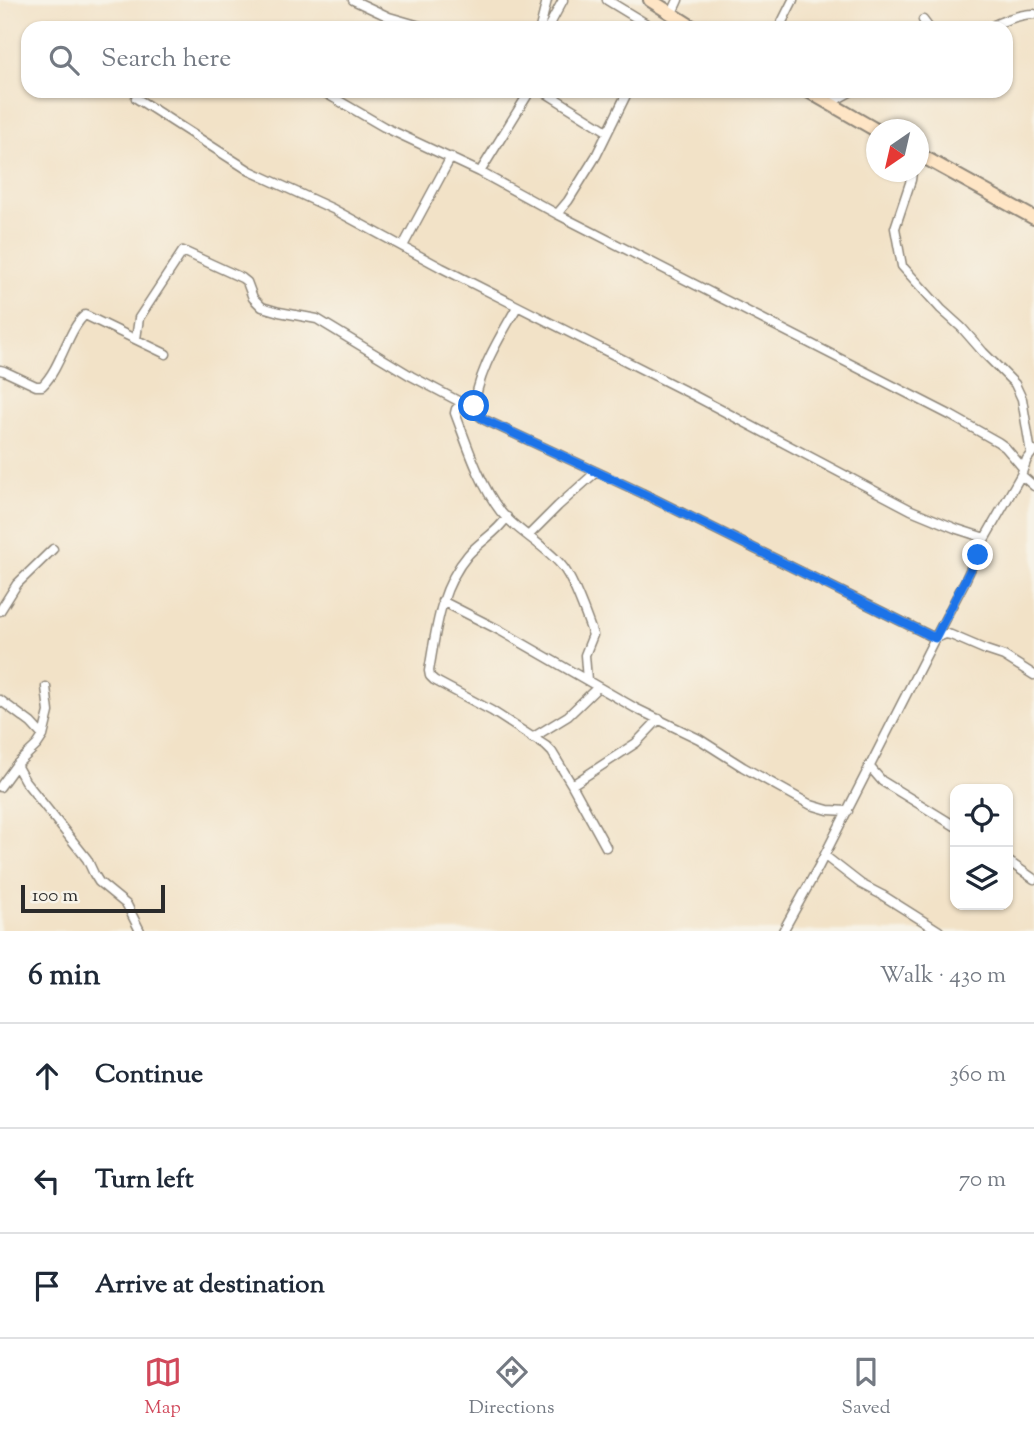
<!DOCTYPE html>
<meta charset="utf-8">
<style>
:root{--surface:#fff;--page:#f6f6f7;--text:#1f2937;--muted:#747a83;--line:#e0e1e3;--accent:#d1495b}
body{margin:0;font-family:"Sorts Mill Goudy",serif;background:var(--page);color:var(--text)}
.controls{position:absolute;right:21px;bottom:21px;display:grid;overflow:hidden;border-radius:14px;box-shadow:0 2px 5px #0004}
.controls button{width:63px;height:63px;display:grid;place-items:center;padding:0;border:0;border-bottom:2px solid var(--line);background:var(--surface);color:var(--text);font:35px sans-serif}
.compass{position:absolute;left:866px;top:119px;width:63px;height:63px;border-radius:50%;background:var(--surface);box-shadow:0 2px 5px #0004;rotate:214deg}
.scale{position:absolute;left:21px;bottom:18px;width:144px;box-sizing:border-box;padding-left:7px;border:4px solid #2b2b2b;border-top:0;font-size:19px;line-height:24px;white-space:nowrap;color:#2b2b2b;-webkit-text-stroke:5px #f7f3e8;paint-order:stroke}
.stop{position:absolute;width:21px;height:21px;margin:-16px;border:5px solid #1a73e8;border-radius:50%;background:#fff}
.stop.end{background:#1a73e8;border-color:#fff;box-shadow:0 2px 7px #0008}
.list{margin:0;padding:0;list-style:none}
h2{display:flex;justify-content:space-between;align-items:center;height:91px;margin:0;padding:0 28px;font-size:30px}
h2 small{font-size:23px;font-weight:400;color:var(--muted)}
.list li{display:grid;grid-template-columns:46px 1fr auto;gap:21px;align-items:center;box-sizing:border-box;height:105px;padding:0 28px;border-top:2px solid var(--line)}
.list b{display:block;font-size:26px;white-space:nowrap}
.list em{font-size:23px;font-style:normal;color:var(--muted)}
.icon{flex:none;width:38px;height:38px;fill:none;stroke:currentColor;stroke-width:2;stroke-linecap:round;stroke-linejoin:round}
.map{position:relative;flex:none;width:1034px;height:931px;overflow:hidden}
.search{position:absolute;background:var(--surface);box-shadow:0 2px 5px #0004;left:21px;right:21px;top:21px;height:77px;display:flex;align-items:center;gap:18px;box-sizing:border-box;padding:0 24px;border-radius:21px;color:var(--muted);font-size:26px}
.sheet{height:406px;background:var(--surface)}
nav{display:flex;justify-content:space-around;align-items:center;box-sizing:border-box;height:98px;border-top:2px solid var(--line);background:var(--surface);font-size:19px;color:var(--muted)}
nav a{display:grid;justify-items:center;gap:4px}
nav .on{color:var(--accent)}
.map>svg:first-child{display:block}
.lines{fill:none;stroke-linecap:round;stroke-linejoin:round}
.street-casing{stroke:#8e8679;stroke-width:11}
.secondary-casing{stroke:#8e8679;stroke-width:16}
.street{stroke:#fff;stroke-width:8}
.secondary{stroke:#fee5c5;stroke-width:12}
.route{stroke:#1a73e8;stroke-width:9}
</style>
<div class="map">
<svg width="1034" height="931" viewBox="0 0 1034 931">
<rect width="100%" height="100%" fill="#f7f3e8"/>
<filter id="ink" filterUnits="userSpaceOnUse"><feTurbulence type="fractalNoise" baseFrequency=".0143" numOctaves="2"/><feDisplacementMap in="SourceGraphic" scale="14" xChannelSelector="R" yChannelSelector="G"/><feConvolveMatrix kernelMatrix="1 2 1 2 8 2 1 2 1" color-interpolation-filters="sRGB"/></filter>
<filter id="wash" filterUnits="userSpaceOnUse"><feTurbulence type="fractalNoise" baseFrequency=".00686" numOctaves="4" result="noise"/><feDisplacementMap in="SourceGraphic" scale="28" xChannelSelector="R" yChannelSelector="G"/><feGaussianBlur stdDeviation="1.57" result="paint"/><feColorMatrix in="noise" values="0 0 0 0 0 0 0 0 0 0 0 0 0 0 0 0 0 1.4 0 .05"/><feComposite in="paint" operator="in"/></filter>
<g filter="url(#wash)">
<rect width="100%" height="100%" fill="#f2e2c7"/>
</g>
<g filter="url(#ink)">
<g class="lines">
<defs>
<path id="street" d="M 353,0 L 389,17 L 427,28
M 607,0 L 653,28
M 672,13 L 678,0
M 923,20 L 929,28
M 540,28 L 547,0
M 548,28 L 563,0
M 779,28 L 793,0
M 988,28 C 1002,21 1018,14 1034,14
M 322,91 L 384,127 L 480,172 L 557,214 L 950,415 L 998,442 L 1005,447 L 1023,468
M 543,91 L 607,131
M 136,98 L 250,171 L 333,209 L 442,268 L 693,395 L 911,510 L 957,529 L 985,538
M 830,103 L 852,91
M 480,172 L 530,91
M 912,172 L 911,180 L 895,228 L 902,266 L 941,309 L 962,328 L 983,352 L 1015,384 L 1022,399 L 1031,453
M 557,214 L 568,201 L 596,156 L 628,91
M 403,246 L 451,157
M 136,339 L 139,318 L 183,251 L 242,278 L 247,282 L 253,298 L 262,307 L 279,312 L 317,319 L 411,376 L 462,403 L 485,420 L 642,493 L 935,638 L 946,634 L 951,635 L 986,650 L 1004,656 L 1034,675
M 0,370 L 4,371 L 36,386 L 42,386 C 61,368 68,329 85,315 L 166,354
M 462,403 L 456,409 L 455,413 C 468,447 479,483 501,512 C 517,531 546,546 562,566 C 573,578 587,618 593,635 L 585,655 L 587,680
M 474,412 C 476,374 499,339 517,307
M 1021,475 L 1034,486
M 507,517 C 497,533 480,541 468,555 C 440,588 436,630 429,671 L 430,676 L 434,680 L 492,711 L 546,746 L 552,752 L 572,785 L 606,847
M 529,535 L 558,506 L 596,472
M 442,601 L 501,631 L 635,708 L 699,739 L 743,767 L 811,805 L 828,810 L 848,811
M 0,611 L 17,584 L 53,549
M 0,700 L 31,723 L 43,736
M 532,738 L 568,716 L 598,687
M 16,765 L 25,781 L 87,859 L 94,874 L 99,882 L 127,905 L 140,931
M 869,766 L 882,781 L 955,826
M 572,785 L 636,743 L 659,719
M 0,787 L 16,765 L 37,745 L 43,736 L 49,712 L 46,687
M 825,856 L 861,884 L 882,895 L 939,931
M 1008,861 L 1034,879
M 783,931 L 818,868 L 935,638 L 965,581 L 985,538 L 1021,475 L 1027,459 L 1034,450"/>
<path id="secondary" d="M 650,0 L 694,28
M 808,91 L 876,130
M 918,154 L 1034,218"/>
</defs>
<!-- street casing -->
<use href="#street" class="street-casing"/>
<!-- secondary casing -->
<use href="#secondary" class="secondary-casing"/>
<!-- street -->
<use href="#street" class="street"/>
<!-- secondary -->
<use href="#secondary" class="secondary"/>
</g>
</g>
<g class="lines" filter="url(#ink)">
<!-- route -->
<path class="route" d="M 474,406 L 474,412 L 485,420 L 642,493 L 935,638 L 978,555"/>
</g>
</svg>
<div class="controls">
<button><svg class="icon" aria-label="locate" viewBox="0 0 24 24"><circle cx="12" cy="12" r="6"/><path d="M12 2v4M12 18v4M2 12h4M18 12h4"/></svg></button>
<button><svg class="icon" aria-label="layers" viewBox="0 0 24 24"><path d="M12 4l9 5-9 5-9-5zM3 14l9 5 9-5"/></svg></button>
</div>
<svg class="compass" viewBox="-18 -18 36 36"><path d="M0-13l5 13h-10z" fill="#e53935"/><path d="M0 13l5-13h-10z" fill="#747a83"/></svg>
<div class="scale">100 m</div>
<div class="stop" style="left:474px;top:406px"></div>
<div class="stop end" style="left:978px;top:555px"></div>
<div class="search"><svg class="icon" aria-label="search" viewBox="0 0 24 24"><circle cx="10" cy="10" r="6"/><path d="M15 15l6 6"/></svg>Search here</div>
</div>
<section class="sheet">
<h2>6 min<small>Walk · 430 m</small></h2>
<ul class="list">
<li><svg class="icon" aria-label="ahead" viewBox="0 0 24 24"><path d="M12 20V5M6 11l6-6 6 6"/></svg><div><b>Continue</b></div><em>360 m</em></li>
<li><svg class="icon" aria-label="left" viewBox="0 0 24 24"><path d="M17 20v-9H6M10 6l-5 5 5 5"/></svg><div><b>Turn left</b></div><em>70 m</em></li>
<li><svg class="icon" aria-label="arrive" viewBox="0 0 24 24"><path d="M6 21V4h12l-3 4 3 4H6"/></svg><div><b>Arrive at destination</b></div></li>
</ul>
</section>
<nav>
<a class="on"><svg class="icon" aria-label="map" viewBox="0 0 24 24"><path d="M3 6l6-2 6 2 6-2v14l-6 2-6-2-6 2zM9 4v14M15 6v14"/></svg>Map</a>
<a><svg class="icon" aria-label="directions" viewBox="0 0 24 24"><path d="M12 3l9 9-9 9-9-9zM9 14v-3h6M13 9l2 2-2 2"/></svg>Directions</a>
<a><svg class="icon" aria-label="saved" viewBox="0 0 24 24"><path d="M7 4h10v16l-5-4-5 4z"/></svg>Saved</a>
</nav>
